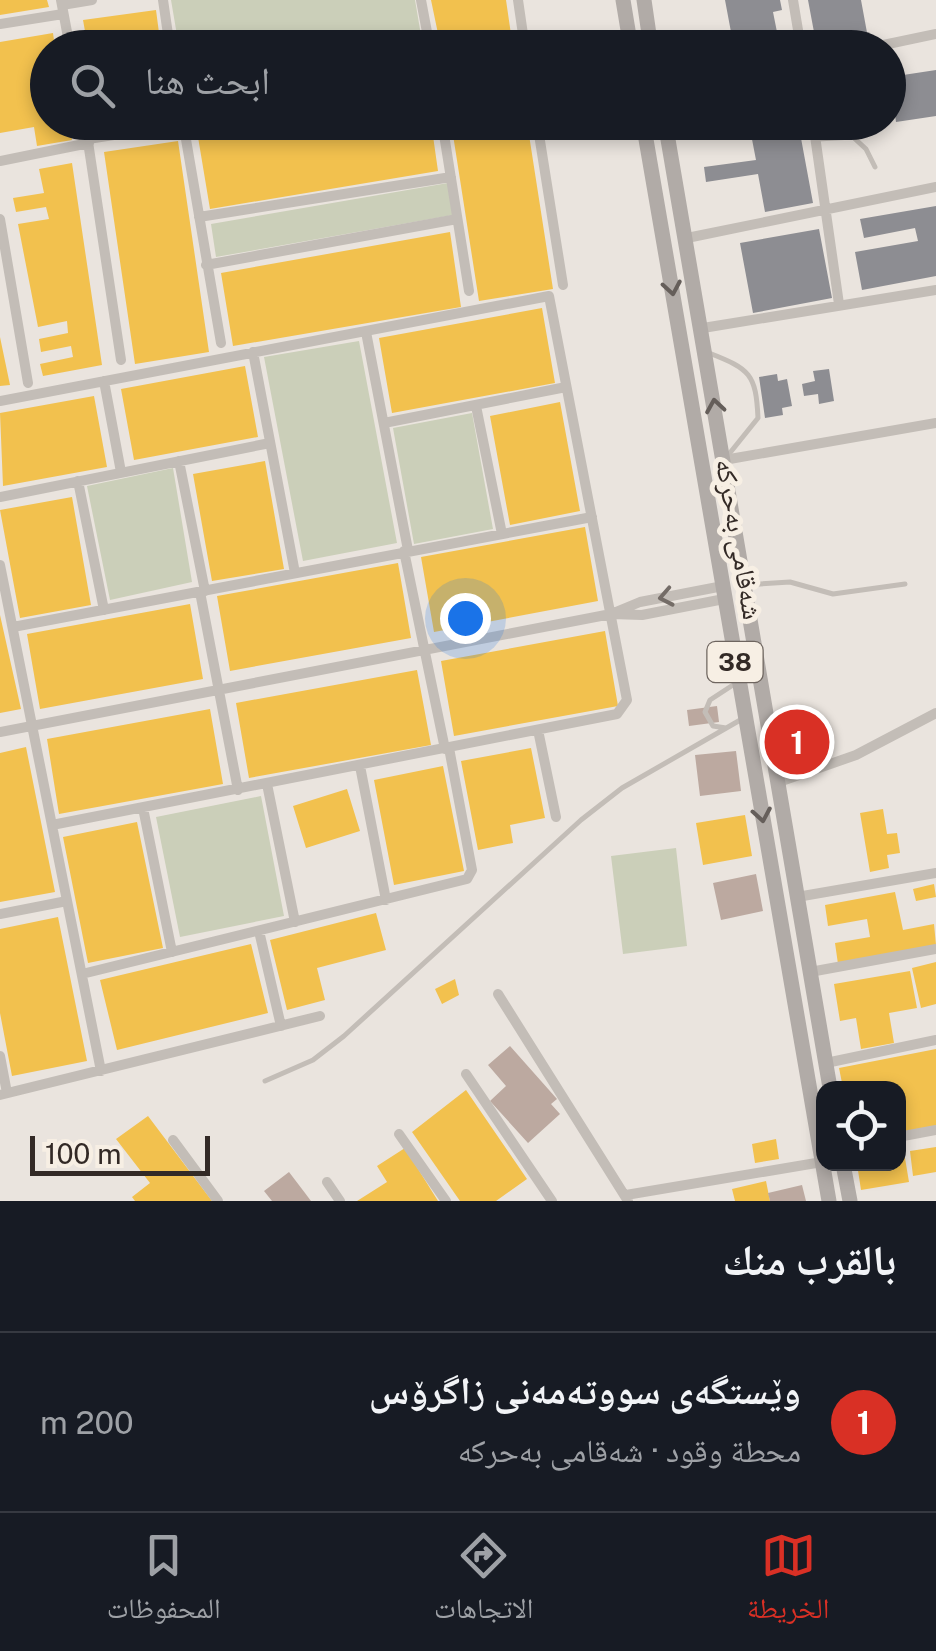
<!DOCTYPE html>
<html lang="ar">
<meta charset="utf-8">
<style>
:root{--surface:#171b24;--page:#242831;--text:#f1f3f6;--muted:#9ea1a6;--line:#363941;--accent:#d93025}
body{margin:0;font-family:"Public Sans","Noto Naskh Arabic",sans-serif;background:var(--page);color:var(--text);direction:rtl}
.controls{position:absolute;right:30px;bottom:30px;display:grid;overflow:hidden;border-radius:20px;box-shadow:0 5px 15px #0003}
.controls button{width:90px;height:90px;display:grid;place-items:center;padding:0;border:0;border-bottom:2px solid var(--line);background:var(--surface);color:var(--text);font:50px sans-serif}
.scale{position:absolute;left:30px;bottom:25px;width:180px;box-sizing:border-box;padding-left:10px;border:5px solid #332a26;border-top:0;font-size:28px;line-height:35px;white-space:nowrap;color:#332a26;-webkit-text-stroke:8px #f7efe4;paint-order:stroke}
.you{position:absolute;left:465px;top:618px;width:35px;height:35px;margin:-25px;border:8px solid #fff;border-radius:50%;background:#1a73e8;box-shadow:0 0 0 15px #1a73e833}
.badge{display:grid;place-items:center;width:65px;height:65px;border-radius:50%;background:var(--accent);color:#fff;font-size:32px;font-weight:700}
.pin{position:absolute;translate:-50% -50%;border:5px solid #fff;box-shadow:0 2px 10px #0006}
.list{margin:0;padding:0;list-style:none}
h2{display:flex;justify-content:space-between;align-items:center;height:130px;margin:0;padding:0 40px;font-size:42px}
h2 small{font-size:32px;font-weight:400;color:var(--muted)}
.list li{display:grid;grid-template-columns:65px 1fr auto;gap:30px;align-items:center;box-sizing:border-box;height:180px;padding:0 40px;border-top:2px solid var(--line)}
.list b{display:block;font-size:38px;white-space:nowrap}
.list p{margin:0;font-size:32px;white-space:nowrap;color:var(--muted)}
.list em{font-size:32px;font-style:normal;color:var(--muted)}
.icon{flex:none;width:55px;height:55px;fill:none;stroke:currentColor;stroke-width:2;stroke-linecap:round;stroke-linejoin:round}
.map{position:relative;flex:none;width:936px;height:1201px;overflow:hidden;direction:ltr}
.search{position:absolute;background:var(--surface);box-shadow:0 5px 15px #0003;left:30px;right:30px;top:30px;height:110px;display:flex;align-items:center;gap:25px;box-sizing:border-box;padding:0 35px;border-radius:55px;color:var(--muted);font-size:38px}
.sheet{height:310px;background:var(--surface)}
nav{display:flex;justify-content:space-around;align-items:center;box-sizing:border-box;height:140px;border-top:2px solid var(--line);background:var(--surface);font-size:28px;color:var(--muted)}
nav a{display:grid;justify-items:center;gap:5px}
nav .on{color:var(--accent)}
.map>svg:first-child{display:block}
.green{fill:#cbcfb9}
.homes{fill:#f2c14e}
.industry{fill:#8d8d92}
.building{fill:#bca9a0}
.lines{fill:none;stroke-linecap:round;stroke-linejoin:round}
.service{stroke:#c3bdb7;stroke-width:5}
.minor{stroke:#c3bdb7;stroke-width:10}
.primary{stroke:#b1aba7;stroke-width:15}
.oneway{stroke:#655e5a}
.oneway2{stroke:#746c67}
.labels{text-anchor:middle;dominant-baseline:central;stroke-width:10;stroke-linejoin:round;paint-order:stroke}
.shield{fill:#f7efe4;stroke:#6e655f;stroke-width:2.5}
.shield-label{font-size:25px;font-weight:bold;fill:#332a26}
.street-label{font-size:28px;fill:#332a26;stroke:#f7efe4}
</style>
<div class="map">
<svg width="936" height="1201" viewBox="0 0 936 1201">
<rect width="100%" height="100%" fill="#eae4de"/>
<!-- green -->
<path class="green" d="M 171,0 L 415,0 L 423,47 L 179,47 Z
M 448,183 L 453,215 L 216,257 L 211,224 Z
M 359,341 L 397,543 L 303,561 L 264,357 Z
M 472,413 L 493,529 L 414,544 L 393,428 Z
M 173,468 L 192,582 L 110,600 L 87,486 Z
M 261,796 L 284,916 L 180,937 L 156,817 Z
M 676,848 L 687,946 L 623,954 L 611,856 Z"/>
<!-- homes -->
<path class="homes" d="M 0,0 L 47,0 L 49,7 L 0,15 Z
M 431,0 L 506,0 L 513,48 L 441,48 Z
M 156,10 L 161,48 L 88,48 L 83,20 Z
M 53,33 L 55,48 L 48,48 L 48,122 L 69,122 L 72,140 L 37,146 L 34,127 L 0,133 L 0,42 Z
M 273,122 L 431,122 L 438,171 L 210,209 L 198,137 Z
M 451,122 L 527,122 L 553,289 L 479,301 Z
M 178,141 L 209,352 L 135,364 L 104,152 Z
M 72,163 L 102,365 L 43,376 L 40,364 L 73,357 L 71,346 L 41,352 L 39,339 L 68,333 L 67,321 L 38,327 L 18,224 L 49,219 L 46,207 L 16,212 L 13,198 L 44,193 L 39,169 Z
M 450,232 L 461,307 L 233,346 L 221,273 Z
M 542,308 L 555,383 L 392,413 L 379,338 Z
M 0,337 L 10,385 L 0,386 Z
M 245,366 L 258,437 L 134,460 L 121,389 Z
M 94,396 L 107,467 L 3,486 L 0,413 Z
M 560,402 L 580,511 L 510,525 L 490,416 Z
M 265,461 L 284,569 L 212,581 L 193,474 Z
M 72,497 L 91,605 L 20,618 L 0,510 Z
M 585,527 L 598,601 L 434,632 L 421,557 Z
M 398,563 L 411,638 L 230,671 L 217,596 Z
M 190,604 L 203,679 L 40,709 L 27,634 Z
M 0,615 L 21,709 L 0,713 Z
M 605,631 L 618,706 L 454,736 L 441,661 Z
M 417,670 L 431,745 L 249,778 L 236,703 Z
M 210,709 L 223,784 L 59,814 L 47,739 Z
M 26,747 L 55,892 L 0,902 L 0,753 Z
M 531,748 L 545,818 L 510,825 L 513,843 L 478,850 L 461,761 Z
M 443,766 L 464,871 L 394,885 L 374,780 Z
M 347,789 L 360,831 L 306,848 L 293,806 Z
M 883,809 L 887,834 L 897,833 L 900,853 L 887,855 L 889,868 L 870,872 L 860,813 Z
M 745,815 L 752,856 L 703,865 L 696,823 Z
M 137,822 L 163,948 L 88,963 L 63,837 Z
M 934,884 L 936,897 L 916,901 L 913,889 Z
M 895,892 L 903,930 L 934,924 L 936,945 L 838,964 L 835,943 L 870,937 L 867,919 L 828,926 L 825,905 Z
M 376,913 L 386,950 L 317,968 L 325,1000 L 287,1010 L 270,940 Z
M 58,917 L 87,1061 L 12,1076 L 0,1013 L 0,929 Z
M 251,944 L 268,1013 L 117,1050 L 100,980 Z
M 936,962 L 936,1004 L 921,1008 L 912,968 Z
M 910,971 L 917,1008 L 889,1013 L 894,1043 L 861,1049 L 856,1018 L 840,1021 L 834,984 Z
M 455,979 L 459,995 L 442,1004 L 435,989 Z
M 936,1049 L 936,1126 L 899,1133 L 899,1088 L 843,1088 L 839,1068 Z
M 466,1090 L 527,1179 L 496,1201 L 460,1201 L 412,1132 Z
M 148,1116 L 212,1201 L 135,1201 L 132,1197 L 150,1183 L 116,1139 Z
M 776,1139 L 779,1159 L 755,1163 L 752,1144 Z
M 903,1146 L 909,1182 L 861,1190 L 857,1164 L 899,1164 L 899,1147 Z
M 936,1147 L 936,1172 L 913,1176 L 910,1151 Z
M 405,1148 L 438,1201 L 357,1201 L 387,1182 L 377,1166 Z
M 766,1181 L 770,1201 L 735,1201 L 732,1189 Z"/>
<!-- industry -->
<path class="industry" d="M 725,0 L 780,0 L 782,10 L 773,12 L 777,32 L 784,30 L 787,48 L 734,48 Z
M 808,0 L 861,0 L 868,38 L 817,48 Z
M 936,70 L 936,116 L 896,122 L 890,77 Z
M 782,122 L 798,122 L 813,203 L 765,212 L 758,174 L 706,182 L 704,167 L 756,160 L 750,129 Z
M 936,206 L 936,276 L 862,290 L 855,252 L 918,241 L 915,228 L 864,238 L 860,219 Z
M 819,229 L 832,298 L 753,313 L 740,243 Z
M 829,369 L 834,401 L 819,404 L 818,394 L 804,396 L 802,384 L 815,381 L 813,371 Z
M 777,374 L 778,381 L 787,379 L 792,406 L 782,408 L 783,415 L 765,418 L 759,377 Z"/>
<!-- building -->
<path class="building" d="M 717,706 L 719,722 L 689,726 L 687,710 Z
M 810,727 L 814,747 L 804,748 L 800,729 Z
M 832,727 L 834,740 L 817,742 L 815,729 Z
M 736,751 L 741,791 L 700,796 L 695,755 Z
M 756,874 L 763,911 L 721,920 L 713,883 Z
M 510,1046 L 557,1099 L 551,1104 L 560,1114 L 528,1143 L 490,1101 L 506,1086 L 488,1065 Z
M 289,1172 L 305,1193 L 311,1201 L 272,1201 L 264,1191 Z
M 802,1185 L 806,1201 L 770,1201 L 768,1193 Z"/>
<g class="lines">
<!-- service -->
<path class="service" d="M 818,139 L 853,137 L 866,149 L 875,167
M 709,353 C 750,369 756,374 758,418 L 725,459
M 745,585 L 790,582 L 833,594 L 905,584
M 726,728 L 713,726 L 705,712 L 710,700 L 736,683
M 265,1081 L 313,1060 L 344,1036 L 581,820 L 622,788 L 742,719"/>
<!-- minor -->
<path class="minor" d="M 61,0 L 70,48
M 163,0 L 170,48
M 421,0 L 430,48
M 518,0 L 525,48
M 793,0 L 801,48
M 62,5 L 92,0
M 0,24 L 63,14
M 869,48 L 936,34
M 85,122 L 121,360
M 183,122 L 221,343
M 442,122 L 469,291
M 537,122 L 563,285
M 813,122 L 839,304
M 88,139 L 197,122
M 0,161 L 89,143
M 199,217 L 451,177
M 0,219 L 28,383
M 687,238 L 936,187
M 206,265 L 457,219
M 703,328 L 936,290
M 366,332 L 408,550
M 253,352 L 295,573
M 104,381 L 121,472
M 0,401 L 549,296 L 627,700 L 617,714 L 52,825
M 476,406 L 502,534
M 384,423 L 566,387
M 724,460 L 936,423
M 179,461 L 205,591
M 78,481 L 104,610
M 0,497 L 270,443
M 404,551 L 445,749
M 0,565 L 101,1071
M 200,592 L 238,790
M 612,614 L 642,615 L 724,599
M 13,627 L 592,517
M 538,730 L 556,817
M 0,732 L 611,614 L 640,602 L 723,586
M 360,766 L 386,900
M 776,783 L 856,755 L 936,713
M 267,784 L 295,922
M 143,808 L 172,952
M 797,897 L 936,873
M 0,914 L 67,901
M 259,931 L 281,1026
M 810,972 L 936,949
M 82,974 L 467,879 L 472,870 L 449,748
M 498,994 L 628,1201
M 0,1056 L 7,1093
M 826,1063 L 936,1040
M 466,1074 L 552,1201
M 0,1095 L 320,1016
M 399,1134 L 446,1201
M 898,1137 L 936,1130
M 173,1140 L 218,1201
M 327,1182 L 340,1201
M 626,1195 L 822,1162"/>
<!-- primary -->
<path class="primary" d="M 623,0 L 631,48
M 644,0 L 651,48
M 643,122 L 829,1201
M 665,122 L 830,1088
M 843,1164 L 850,1201"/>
</g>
<!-- one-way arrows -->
<defs><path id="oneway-chevron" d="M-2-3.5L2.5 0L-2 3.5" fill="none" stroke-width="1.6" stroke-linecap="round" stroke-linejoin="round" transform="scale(2.5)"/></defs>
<g class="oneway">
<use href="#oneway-chevron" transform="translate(672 288) rotate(80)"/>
<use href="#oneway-chevron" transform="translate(715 406) rotate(-99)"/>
<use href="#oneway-chevron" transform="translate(762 815) rotate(80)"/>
</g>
<use class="oneway2" href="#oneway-chevron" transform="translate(666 597) rotate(169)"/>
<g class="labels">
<!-- shield labels -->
<rect class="shield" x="707.5" y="642" width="55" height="40" rx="8"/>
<g class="shield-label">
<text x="735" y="662">38</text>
</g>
<!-- street labels -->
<g class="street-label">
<text transform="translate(740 539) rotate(80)">شەقامی بەحرکە</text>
</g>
</g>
</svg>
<div class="controls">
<button><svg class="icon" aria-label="locate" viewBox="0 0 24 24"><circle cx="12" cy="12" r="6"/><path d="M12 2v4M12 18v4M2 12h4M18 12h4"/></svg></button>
</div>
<div class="scale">100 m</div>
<div class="you"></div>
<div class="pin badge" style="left:797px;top:742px">1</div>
<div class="search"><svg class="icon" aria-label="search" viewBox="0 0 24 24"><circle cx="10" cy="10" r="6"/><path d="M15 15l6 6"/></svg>ابحث هنا</div>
</div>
<section class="sheet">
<h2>بالقرب منك<small></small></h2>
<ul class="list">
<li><span class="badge">1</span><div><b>وێستگەی سووتەمەنی زاگرۆس</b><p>محطة وقود · شەقامی بەحرکە</p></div><em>200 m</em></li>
</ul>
</section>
<nav>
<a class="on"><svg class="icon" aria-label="map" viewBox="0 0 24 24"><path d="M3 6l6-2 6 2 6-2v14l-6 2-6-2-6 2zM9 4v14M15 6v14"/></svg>الخريطة</a>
<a><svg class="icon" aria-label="directions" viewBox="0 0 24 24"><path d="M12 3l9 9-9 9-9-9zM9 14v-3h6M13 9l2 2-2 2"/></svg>الاتجاهات</a>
<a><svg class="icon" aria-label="saved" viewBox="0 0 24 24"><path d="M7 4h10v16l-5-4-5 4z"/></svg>المحفوظات</a>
</nav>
